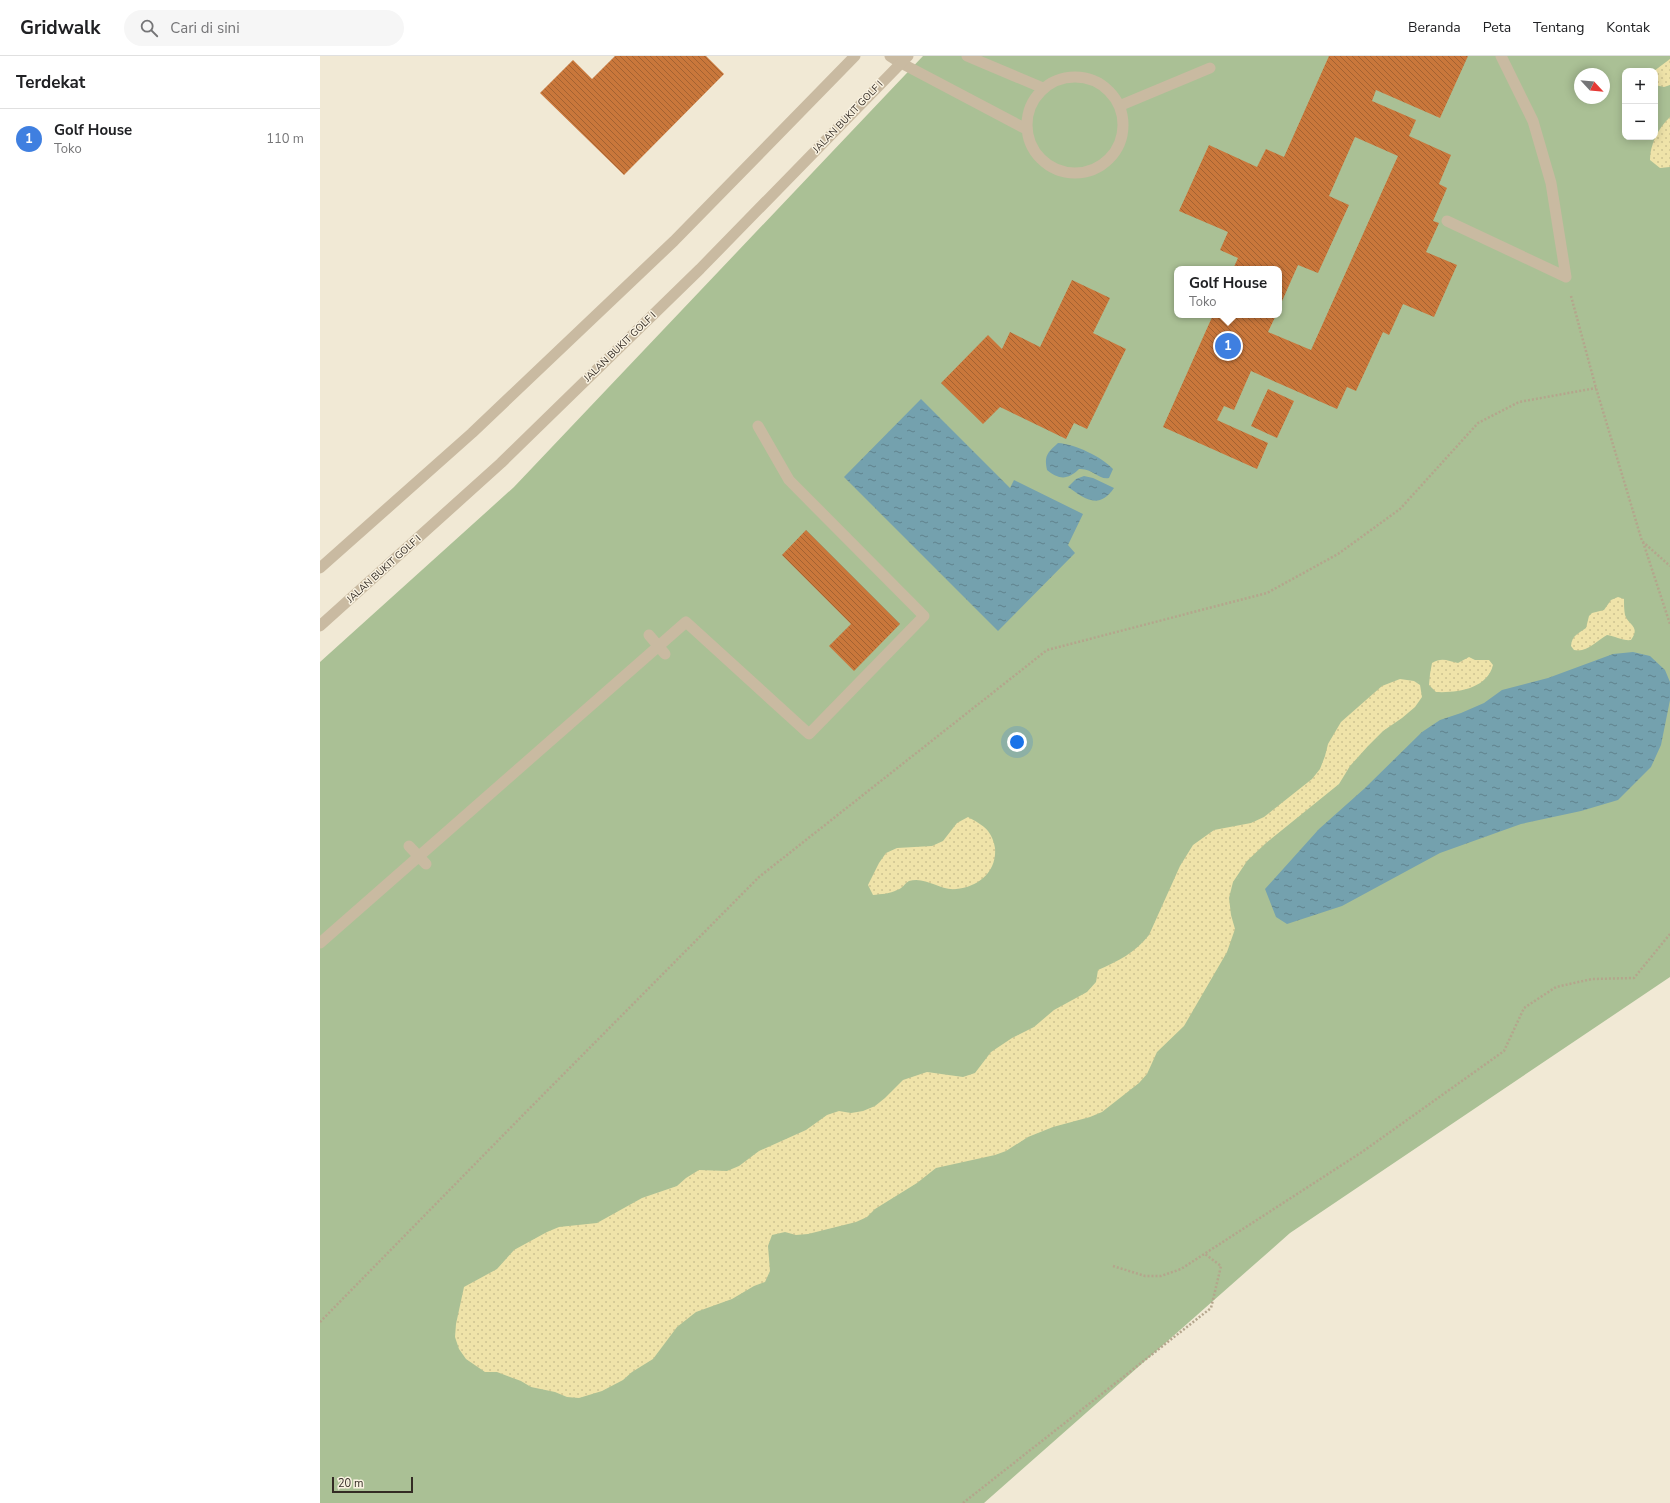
<!DOCTYPE html>
<html lang="id">
<meta charset="utf-8">
<style>
:root{--surface:#fff;--page:#f6f6f6;--text:#202124;--muted:#757577;--line:#e0e0e0;--accent:#2563eb}
body{margin:0;font-family:"Nunito Sans",sans-serif;background:var(--page);color:var(--text)}
.controls{position:absolute;right:12px;top:12px;display:grid;overflow:hidden;border-radius:8px;box-shadow:0 2px 10px #0003}
.controls button{width:36px;height:36px;display:grid;place-items:center;padding:0;border:0;border-bottom:1px solid var(--line);background:var(--surface);color:var(--text);font:20px sans-serif}
.compass{position:absolute;left:1254px;top:12px;width:36px;height:36px;border-radius:50%;background:var(--surface);box-shadow:0 2px 10px #0003;rotate:116deg}
.scale{position:absolute;left:12px;bottom:10px;width:81px;box-sizing:border-box;padding-left:4px;border:2px solid #332b24;border-top:0;font-size:11px;line-height:14px;white-space:nowrap;color:#332b24;-webkit-text-stroke:3px #f9f2e1;paint-order:stroke}
.you{position:absolute;left:697px;top:686px;width:14px;height:14px;margin:-10px;border:3px solid #fff;border-radius:50%;background:#1a73e8;box-shadow:0 0 0 6px #1a73e833}
.badge{display:grid;place-items:center;width:26px;height:26px;border-radius:50%;background:var(--accent);color:#fff;font-size:13px;font-weight:700}
.pin{position:absolute;translate:-50% -50%;border:2px solid #fff;box-shadow:0 1px 4px #0006}
.popup{position:absolute;left:854px;top:210px;width:108px;height:52px;box-sizing:border-box;display:grid;place-content:center;border-radius:8px;background:var(--surface);filter:drop-shadow(0 1px 3px #0005);font-size:13px;white-space:nowrap;color:var(--muted)}
.popup b{font-size:15px;color:var(--text)}
.popup::after{content:'';position:absolute;left:50%;top:100%;margin-left:-8px;border:8px solid transparent;border-top-color:var(--surface)}
.list{margin:0;padding:0;list-style:none}
h2{display:flex;justify-content:space-between;align-items:center;height:52px;margin:0;padding:0 16px;font-size:17px}
h2 small{font-size:13px;font-weight:400;color:var(--muted)}
.list li{display:grid;grid-template-columns:26px 1fr auto;gap:12px;align-items:center;box-sizing:border-box;height:60px;padding:0 16px;border-top:1px solid var(--line)}
.list b{display:block;font-size:15px;white-space:nowrap}
.list p{margin:0;font-size:13px;white-space:nowrap;color:var(--muted)}
.list em{font-size:13px;font-style:normal;color:var(--muted)}
.icon{flex:none;width:22px;height:22px;fill:none;stroke:currentColor;stroke-width:2;stroke-linecap:round;stroke-linejoin:round}
.map{position:relative;flex:none;width:1350px;height:1447px;overflow:hidden}
header{display:flex;align-items:center;gap:24px;box-sizing:border-box;height:56px;padding:0 20px;background:var(--surface);border-bottom:1px solid var(--line)}
header strong{font-size:19px}
nav{display:flex;gap:22px;margin-inline-start:auto;font-size:14px}
.search{width:280px;height:36px;background:var(--page);display:flex;align-items:center;gap:10px;box-sizing:border-box;padding:0 14px;border-radius:22px;color:var(--muted);font-size:15px}
main{display:flex}
aside{flex:1;background:var(--surface)}
.map>svg:first-child{display:block}
.grass{fill:#aac095;fill-rule:evenodd}
.sand{fill:url(#sand-dots)}
.water{fill:url(#water-ripples)}
.building{fill:url(#building-back-hatch)}
.lines{fill:none;stroke-linecap:round;stroke-linejoin:round}
.path{stroke:#b4a58c;stroke-width:2.5;stroke-dasharray:2 2;stroke-linecap:butt}
.service{stroke:#c9baa1;stroke-width:11}
.minor{stroke:#c9baa1;stroke-width:11}
.labels{text-anchor:middle;dominant-baseline:central;stroke-width:3;stroke-linejoin:round;paint-order:stroke}
.street-label{font-size:10px;fill:#332b24;stroke:#f9f2e1}
</style>
<header>
<strong>Gridwalk</strong>
<div class="search"><svg class="icon" aria-label="search" viewBox="0 0 24 24"><circle cx="10" cy="10" r="6"/><path d="M15 15l6 6"/></svg>Cari di sini</div>
<nav><a>Beranda</a><a>Peta</a><a>Tentang</a><a>Kontak</a></nav>
</header>
<main>
<aside>
<h2>Terdekat<small></small></h2>
<ul class="list">
<li><span class="badge" style="background:#3f7fe0">1</span><div><b>Golf House</b><p>Toko</p></div><em>110 m</em></li>
</ul>
</aside>
<div class="map">
<svg width="1350" height="1447" viewBox="0 0 1350 1447">
<defs>
<pattern id="sand-dots" width="8" height="8" patternUnits="userSpaceOnUse"><rect width="8" height="8" fill="#efe3a9"/><path d="M2 2h.1M6 6h.1" fill="none" stroke="#cdc391" stroke-width="1.8" stroke-linecap="round"/></pattern>
<pattern id="water-ripples" width="26" height="14" patternUnits="userSpaceOnUse"><rect width="26" height="14" fill="#74a1ae"/><path d="M2 4q2-2 4 0t4 0M15 11q2-2 4 0t4 0" fill="none" stroke="#60838d"/></pattern>
<pattern id="building-back-hatch" width="6" height="6" patternUnits="userSpaceOnUse"><rect width="6" height="6" fill="#c9773b"/><path d="M-1 5l2 2M0 0l6 6M5-1l2 2" fill="none" stroke="#a46231"/></pattern>
</defs>
<rect width="100%" height="100%" fill="#f1e9d5"/>
<!-- grass -->
<path class="grass" d="M 603,0 L 1350,0 L 1350,921 L 970,1177 L 664,1447 L 0,1447 L 0,606 L 194,431 ZM 1305,15 L 1335,15 L 1335,81 L 1305,81 ZM 1260,18 L 1284,18 L 1284,42 L 1260,42 ZM 857,213 L 959,213 L 959,259 L 857,259 Z"/>
<!-- sand -->
<path class="sand" d="M 1350,3 L 1350,29 L 1344,31 L 1335,29 L 1335,15 L 1334,15 Z
M 1350,61 L 1350,111 L 1340,112 L 1330,104 C 1330,89 1338,72 1350,61 Z
M 1298,541 L 1304,543 C 1304,548 1304,554 1305,559 C 1308,569 1321,570 1311,584 C 1303,585 1295,580 1287,579 C 1276,585 1267,597 1254,594 L 1251,590 C 1252,579 1258,578 1266,572 L 1269,560 L 1272,557 L 1284,554 L 1291,544 Z
M 1149,601 L 1155,604 L 1169,604 L 1173,609 C 1167,633 1137,637 1116,636 L 1109,629 L 1110,618 L 1112,607 C 1122,601 1128,605 1138,607 Z
M 1080,623 L 1094,625 L 1100,629 L 1102,641 L 1095,651 L 1082,662 L 1063,675 L 1048,690 L 1030,710 L 1019,728 L 946,787 L 927,805 L 913,826 L 909,842 L 911,859 L 915,873 L 907,896 L 864,970 L 837,996 L 827,1018 L 819,1027 L 782,1056 L 770,1061 L 733,1071 L 708,1081 L 686,1095 L 675,1099 L 616,1112 L 597,1127 L 555,1153 L 547,1161 L 536,1166 L 488,1178 L 476,1179 L 465,1176 L 452,1179 L 448,1190 L 450,1215 L 445,1226 L 434,1230 L 412,1243 L 376,1256 L 357,1271 L 333,1303 L 312,1316 L 303,1324 L 282,1335 L 259,1342 L 247,1341 L 235,1336 L 211,1331 L 201,1325 L 177,1316 L 165,1316 L 146,1303 L 139,1293 L 135,1281 L 136,1268 L 144,1231 L 177,1213 L 194,1194 L 227,1176 L 239,1171 L 277,1167 L 322,1142 L 357,1130 L 366,1122 L 379,1114 L 407,1115 L 419,1110 L 439,1095 L 486,1074 L 507,1059 L 519,1055 L 531,1057 L 543,1055 L 555,1050 L 565,1042 L 583,1024 L 607,1016 L 643,1021 L 655,1017 L 671,996 L 692,982 L 714,971 L 734,954 L 767,936 L 776,926 L 778,914 C 798,905 815,897 829,879 L 860,810 L 873,789 L 894,774 L 931,767 L 944,761 L 992,723 L 1000,713 L 1005,700 L 1008,688 L 1021,666 L 1062,630 Z
M 648,761 C 655,765 663,769 668,775 C 672,780 674,786 675,792 C 677,815 659,831 636,833 C 620,835 606,820 589,825 C 585,827 582,833 577,834 C 570,838 561,838 553,839 L 548,829 L 559,807 L 566,797 L 577,792 L 612,790 L 623,785 L 637,767 Z"/>
<!-- water -->
<path class="water" d="M 601,343 L 690,432 L 694,424 L 763,458 L 748,489 L 755,497 L 678,575 L 524,421 Z
M 738,387 C 755,388 782,401 793,413 L 789,422 C 778,424 773,412 759,413 C 748,424 739,424 727,414 C 724,400 727,397 738,387 Z
M 764,420 L 773,422 L 794,432 C 779,454 765,443 748,431 L 756,423 Z
M 1313,596 L 1330,600 L 1345,614 L 1350,626 L 1350,644 L 1341,689 L 1331,711 L 1298,744 L 1261,755 L 1201,768 L 1120,797 L 1022,850 L 967,868 L 956,861 L 945,833 L 999,773 L 1045,732 L 1102,676 L 1120,664 L 1141,657 L 1164,647 L 1182,634 L 1228,622 L 1293,598 Z"/>
<!-- building -->
<path class="building" d="M 295,0 L 386,0 L 404,18 L 304,119 L 220,37 L 253,4 L 272,23 Z
M 1009,0 L 1148,0 L 1120,62 L 1056,34 L 1052,45 L 1096,64 L 1089,80 L 1131,99 L 1119,128 L 1127,132 L 1113,165 L 1119,167 L 1106,196 L 1137,209 L 1114,261 L 1083,248 L 1069,279 L 1063,276 L 1036,335 L 1027,331 L 1017,353 L 931,315 L 914,354 L 904,350 L 897,364 L 948,387 L 937,413 L 843,371 L 893,259 L 956,259 L 948,276 L 991,294 L 1078,100 L 1035,81 L 1009,140 L 1029,149 L 998,217 L 978,209 L 959,252 L 959,213 L 913,213 L 918,202 L 900,194 L 908,176 L 859,155 L 889,89 L 937,111 L 946,93 L 964,101 Z
M 752,224 L 790,242 L 773,277 L 806,293 L 767,373 L 754,367 L 746,383 L 680,351 L 663,368 L 621,327 L 668,279 L 682,293 L 690,276 L 720,291 Z
M 948,333 L 974,345 L 957,382 L 931,370 Z
M 486,474 L 580,568 L 534,615 L 509,590 L 531,568 L 462,499 Z"/>
<g class="lines">
<!-- path -->
<path class="path" d="M 1251,240 L 1276,332 L 1322,485 L 1350,510
M 1323,486 L 1350,568
M 793,1210 L 825,1220 L 841,1220 L 861,1213 L 1042,1096 L 1184,995 L 1204,952 L 1236,931 L 1272,923 L 1314,922 L 1350,878
M 0,1266 L 206,1056 L 439,821 L 727,594 L 947,537 L 1018,498 L 1080,453 L 1158,367 L 1199,346 L 1276,332
M 643,1447 L 891,1252 L 901,1210 L 885,1198"/>
<!-- service -->
<path class="service" d="M 570,0 L 581,7 L 706,73
M 647,0 L 723,32
M 1181,0 L 1213,65 L 1231,127 L 1246,221
M707 69a48 48 0 1 1 96 0a48 48 0 1 1-96 0Z
M 799,50 L 890,12
M 1127,165 L 1246,221
M 329,579 L 345,598
M 89,790 L 106,808
M 0,887 L 366,566 L 489,678 L 604,560 L 469,424 L 438,370"/>
<!-- minor -->
<path class="minor" d="M 0,512 L 152,377 L 354,185 L 535,0
M 0,570 L 181,407 L 380,213 L 588,0"/>
</g>
<g class="labels">
<!-- street labels -->
<g class="street-label">
<text transform="translate(528 61) rotate(-46)">JALAN BUKIT GOLF I</text>
<text transform="translate(300 291) rotate(-44)">JALAN BUKIT GOLF I</text>
<text transform="translate(64 513) rotate(-42)">JALAN BUKIT GOLF I</text>
</g>
</g>
</svg>
<div class="controls">
<button>+</button>
<button>−</button>
</div>
<svg class="compass" viewBox="-18 -18 36 36"><path d="M0-13l5 13h-10z" fill="#e53935"/><path d="M0 13l5-13h-10z" fill="#757577"/></svg>
<div class="scale">20 m</div>
<div class="you"></div>
<div class="pin badge" style="left:908px;top:290px;background:#3f7fe0">1</div>
<div class="popup"><b>Golf House</b>Toko</div>
</div>
</main>
